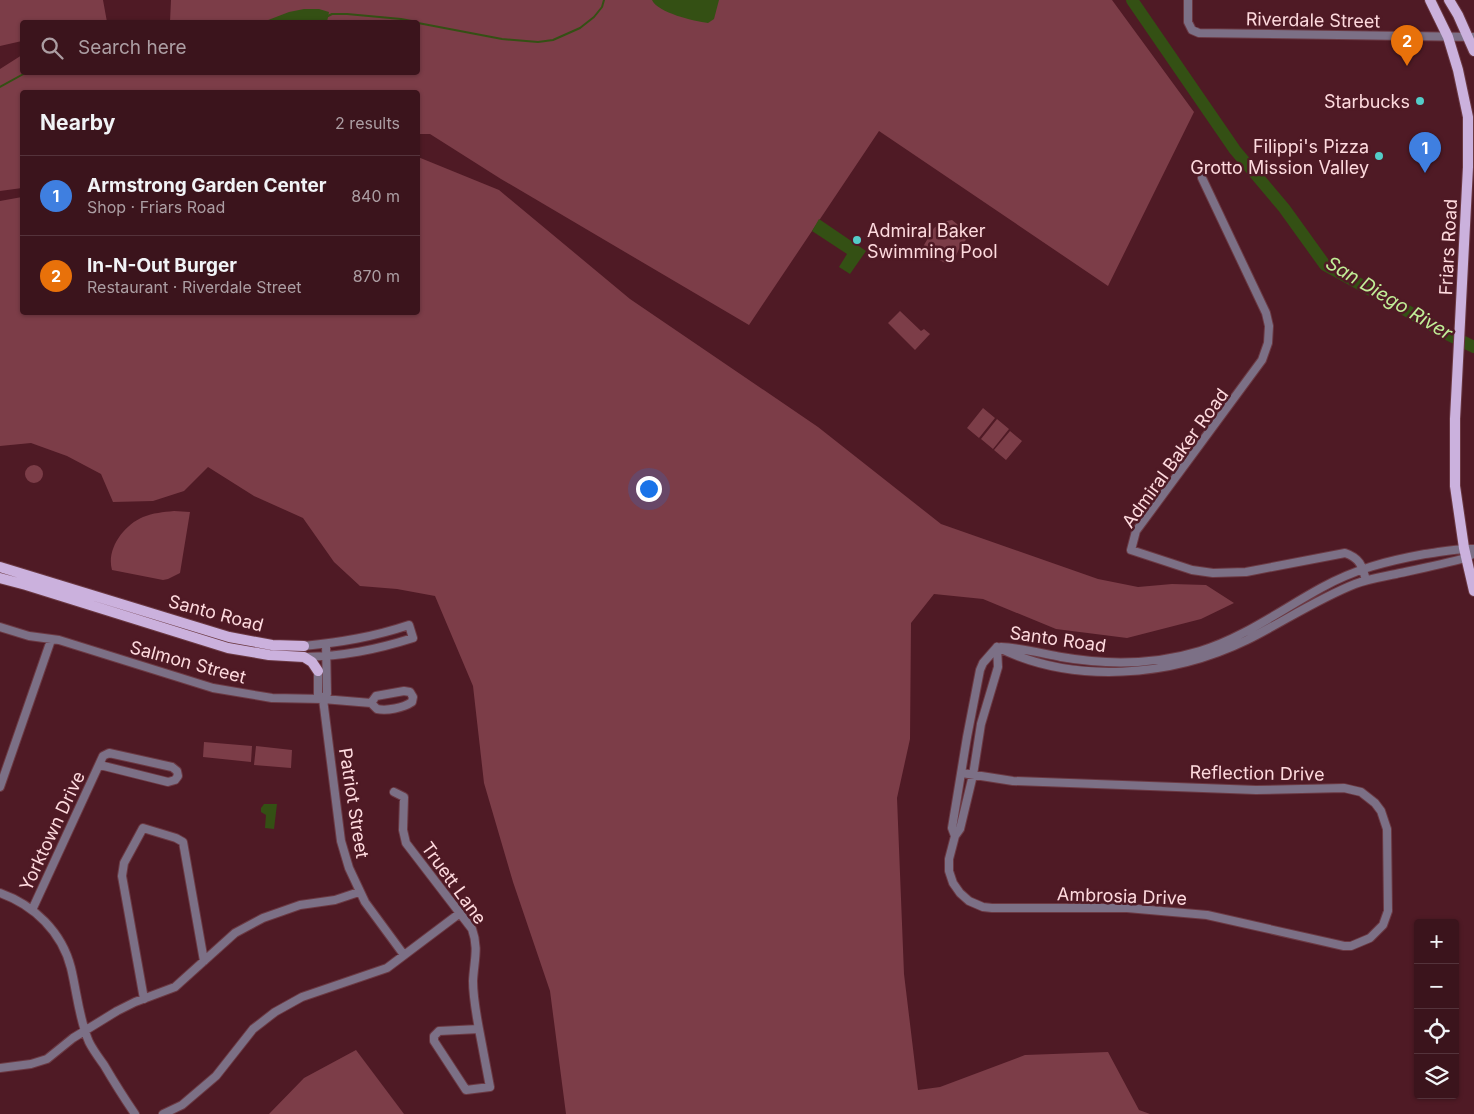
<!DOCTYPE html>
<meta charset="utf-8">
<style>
:root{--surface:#3b141c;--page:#421d25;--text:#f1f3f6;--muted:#ac9ea3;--line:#54333b;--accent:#54cdc8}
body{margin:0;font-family:Inter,sans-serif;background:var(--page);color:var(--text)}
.controls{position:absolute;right:15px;bottom:15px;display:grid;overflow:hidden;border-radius:5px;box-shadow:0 1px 4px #0004}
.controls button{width:45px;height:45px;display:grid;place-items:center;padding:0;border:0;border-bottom:1px solid var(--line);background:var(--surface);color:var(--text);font:25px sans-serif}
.you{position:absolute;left:648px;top:488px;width:18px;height:18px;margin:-12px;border:4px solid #fff;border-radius:50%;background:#1a73e8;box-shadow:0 0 0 8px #1a73e833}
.badge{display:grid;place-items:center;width:32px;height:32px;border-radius:50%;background:var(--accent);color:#fff;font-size:16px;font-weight:700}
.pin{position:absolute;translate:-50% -41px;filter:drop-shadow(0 1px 2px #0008)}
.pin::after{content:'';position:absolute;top:26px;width:18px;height:15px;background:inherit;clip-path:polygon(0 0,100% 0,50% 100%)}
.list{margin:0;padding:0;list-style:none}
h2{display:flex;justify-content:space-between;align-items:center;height:65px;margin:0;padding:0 20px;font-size:21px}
h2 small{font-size:16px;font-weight:400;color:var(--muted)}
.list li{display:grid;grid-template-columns:32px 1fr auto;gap:15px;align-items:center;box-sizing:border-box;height:80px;padding:0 20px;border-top:1px solid var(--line)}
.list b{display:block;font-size:19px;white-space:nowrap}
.list p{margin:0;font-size:16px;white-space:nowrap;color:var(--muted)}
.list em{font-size:16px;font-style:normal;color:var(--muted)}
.icon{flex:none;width:28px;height:28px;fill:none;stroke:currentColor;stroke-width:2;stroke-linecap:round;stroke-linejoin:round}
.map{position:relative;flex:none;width:1474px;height:1114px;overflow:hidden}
.search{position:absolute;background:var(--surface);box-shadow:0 1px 4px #0004;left:20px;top:20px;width:400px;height:55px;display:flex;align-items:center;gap:12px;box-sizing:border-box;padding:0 18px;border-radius:5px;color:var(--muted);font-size:19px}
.panel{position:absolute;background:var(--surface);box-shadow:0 1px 4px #0004;left:20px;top:90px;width:400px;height:225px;border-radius:5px}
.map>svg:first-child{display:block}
.green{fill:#7c3d48}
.water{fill:#345014}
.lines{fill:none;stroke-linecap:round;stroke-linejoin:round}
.stream{stroke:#345014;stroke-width:2}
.river{stroke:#345014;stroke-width:12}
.minor-casing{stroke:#6b3943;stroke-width:10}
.major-casing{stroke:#6b3943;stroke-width:12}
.minor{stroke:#7c7086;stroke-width:8}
.major{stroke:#cbb1dd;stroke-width:10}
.poi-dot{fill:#54cdc8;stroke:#4f1a25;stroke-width:2}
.labels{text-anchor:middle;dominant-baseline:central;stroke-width:5;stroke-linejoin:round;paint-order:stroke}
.street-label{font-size:18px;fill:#fedade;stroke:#4f1a25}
.poi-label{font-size:18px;fill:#fedade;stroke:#4f1a25;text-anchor:end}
.water-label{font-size:19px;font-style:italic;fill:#c1ee97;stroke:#4f1a25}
</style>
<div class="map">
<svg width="1474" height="1114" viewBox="0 0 1474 1114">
<rect width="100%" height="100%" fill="#4f1a25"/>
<!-- green -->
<path class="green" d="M 0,0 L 103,0 L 107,22 L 22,22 L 22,41 L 0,46 Z
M 171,0 L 1112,0 L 1194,112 L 1108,286 L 879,131 L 749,325 L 501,179 L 430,134 L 418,134 L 418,92 L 22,92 L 22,188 L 0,191 L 0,69 L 22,55 L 22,72 L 418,72 L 418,22 L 170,22 Z
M 418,157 L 499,190 L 630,299 L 818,427 L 941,524 L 1098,579 L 1138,587 L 1172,584 L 1206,585 L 1234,603 L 1201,619 L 1127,638 L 1056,629 L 983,599 L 934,594 L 911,623 L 910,739 L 897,798 L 904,974 L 918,1090 L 940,1087 L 1025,1055 L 1108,1052 L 1139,1110 L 1150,1114 L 566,1114 L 550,991 L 513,882 L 484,783 L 473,686 L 435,596 L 397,589 L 360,586 L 334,562 L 303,518 L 254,496 L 208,467 L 184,491 L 153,501 L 113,502 L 101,474 L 67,456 L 31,443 L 0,446 L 0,201 L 22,197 L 22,312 L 418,312 Z
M 952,220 L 967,232 L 968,237 L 959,249 L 953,263 L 947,264 L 932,256 L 925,250 L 924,245 L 934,228 L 942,222 Z
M 900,311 L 921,331 L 924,329 L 930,334 L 915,350 L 888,323 Z
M 983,408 L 995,418 L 979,438 L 967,428 Z
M 997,419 L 1009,429 L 993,449 L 981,439 Z
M 1010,431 L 1022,441 L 1006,460 L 994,450 Z
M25 474a9 9 0 1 1 18 0a9 9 0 1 1-18 0Z
M 174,511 L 190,512 L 180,573 L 168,579 L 163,580 L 112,570 C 106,549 124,525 143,517 C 153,513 163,512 174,511 Z
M 204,742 L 252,746 L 251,762 L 203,757 Z
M 256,746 L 292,750 L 291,768 L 254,765 Z
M 356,1050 L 404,1114 L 269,1114 L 304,1078 Z"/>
<!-- water -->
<path class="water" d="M 652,0 L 719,0 L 714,19 L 708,23 C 694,21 658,13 652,0 Z
M 304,9 L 319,9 L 329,12 L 327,22 L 263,22 L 289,12 Z
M 819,219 L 866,251 L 850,274 L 839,267 L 847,254 L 812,231 Z
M 264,804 L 277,804 L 274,829 L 265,828 L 266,815 L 261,812 L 261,808 Z"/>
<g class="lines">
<!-- stream -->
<path class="stream" d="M 326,17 L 332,14 L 347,14 L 401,19 L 417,22
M 418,23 L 502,39 L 538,42 L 553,40 L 580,28 L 594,17 L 602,7 L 604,0
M 0,87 L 27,72"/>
<!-- river -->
<path class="river" d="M 1132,0 L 1235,150 L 1284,208 L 1325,265 L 1385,298 L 1445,333 L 1474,347"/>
<defs>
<path id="minor" d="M 1188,0 L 1188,22 L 1192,30 L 1199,33 L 1474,37
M 1202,178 L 1266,313 L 1269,326 L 1268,343 L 1262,360 L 1136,531 L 1131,550 L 1192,570 L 1213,573 L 1246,572 L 1345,553 C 1360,558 1362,566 1366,580
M 0,627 L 29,636 L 59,640 L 213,688 L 272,698 L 323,699 L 371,703 L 377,709 C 387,711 403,708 412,702 L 413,697 L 410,692 L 404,691 L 376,696 L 371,703
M 326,644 L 327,694 L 323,699 L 341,841 L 349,868 L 365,902 L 404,955
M 304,646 C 342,642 373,637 409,625 L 413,638 C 375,650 344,656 304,657
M 997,647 C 1074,685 1171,677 1247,640 C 1283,622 1317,599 1355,584 C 1368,579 1382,577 1396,574 C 1419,569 1443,564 1466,558 L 1474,553
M 1001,647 C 1021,648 1040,653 1061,657 C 1107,665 1154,665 1200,651 C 1243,638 1281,610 1321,588 C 1355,569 1387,561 1425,554 C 1441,552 1457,548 1474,549
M 318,671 L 318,694 L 323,699
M 962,773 L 1013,781 L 1256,790 L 1344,788 L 1361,792 L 1375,803 L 1381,811 L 1387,829 L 1388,911 L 1383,925 L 1370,938 L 1351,946 L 1344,946 L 1207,915 L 1127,908 L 992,908 L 983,907 L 969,901 L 960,893 L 953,883 L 949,871 L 949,859 L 955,836 L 960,829 L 973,775 L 981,724 L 998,667 L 997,647
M 0,787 L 51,640
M 394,792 L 404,797 L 403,830 L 406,843 L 472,929 C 479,948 474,961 473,981 C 473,997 476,1013 479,1029
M 955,836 L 952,828 L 967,737 L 980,670 L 983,663 L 997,647
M 0,893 C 34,905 62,932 71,968 C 77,993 79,1019 89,1042 C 93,1050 99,1058 104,1065 C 114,1082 124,1098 135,1114
M 32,910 L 103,756 L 109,753 L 172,767 L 177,771 L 178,776 L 175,780 L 168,782 L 100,765
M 144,999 L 122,876 L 124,863 L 143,828 L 176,838 L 183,842 L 204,961
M 479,1029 L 490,1087 L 466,1090 L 434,1041 L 434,1036 L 439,1031 Z
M 0,1068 L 31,1064 L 47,1059 L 73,1038 L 117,1011 L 135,1002 L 175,987 L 235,933 L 263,918 L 300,905 L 335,900 L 359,892
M 163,1114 L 182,1105 L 216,1076 L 253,1029 L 275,1012 L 302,997 L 387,968 L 460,913"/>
<path id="major" d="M 1430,0 L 1448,37 L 1458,70 L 1468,117 L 1468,167 L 1455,419 L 1455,486 L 1464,548 L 1474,591
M 1449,0 L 1458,15 L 1474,51
M 0,567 L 229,637 L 272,645 L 304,646
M 0,578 L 26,585 L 228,648 L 269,655 L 304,657 L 312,662 L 318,671"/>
</defs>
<!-- minor casing -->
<use href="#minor" class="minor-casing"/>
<!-- major casing -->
<use href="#major" class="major-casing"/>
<!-- minor -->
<use href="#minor" class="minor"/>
<!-- major -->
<use href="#major" class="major"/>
</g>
<!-- markers -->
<g class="poi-dot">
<circle cx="1420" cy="101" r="5"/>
<circle cx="1379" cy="156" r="5"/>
<circle cx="857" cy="240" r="5"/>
</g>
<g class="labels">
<!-- street labels -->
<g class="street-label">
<text transform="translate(1313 20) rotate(1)">Riverdale Street</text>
<text transform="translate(1448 247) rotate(-87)">Friars Road</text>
<text transform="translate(1175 458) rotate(-54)">Admiral Baker Road</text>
<text transform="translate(216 613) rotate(15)">Santo Road</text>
<text transform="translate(1058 639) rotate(8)">Santo Road</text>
<text transform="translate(188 662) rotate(15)">Salmon Street</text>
<text transform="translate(1257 773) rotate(1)">Reflection Drive</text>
<text transform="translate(354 803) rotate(81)">Patriot Street</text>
<text transform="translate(52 831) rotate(-65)">Yorktown Drive</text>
<text transform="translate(454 883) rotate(54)">Truett Lane</text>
<text transform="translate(1122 896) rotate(2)">Ambrosia Drive</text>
</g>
<!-- poi labels -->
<g class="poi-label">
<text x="1410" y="101">Starbucks</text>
<text x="1369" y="146">Filippi's Pizza<tspan x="1369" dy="21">Grotto Mission Valley</tspan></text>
<text x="867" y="230" text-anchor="start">Admiral Baker<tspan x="867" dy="21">Swimming Pool</tspan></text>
</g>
<!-- water labels -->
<g class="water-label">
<text transform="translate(1389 298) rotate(31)">San Diego River</text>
</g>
</g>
</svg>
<div class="controls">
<button>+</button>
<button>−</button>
<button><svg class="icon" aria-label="locate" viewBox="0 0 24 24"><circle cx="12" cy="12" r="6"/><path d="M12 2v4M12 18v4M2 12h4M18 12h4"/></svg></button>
<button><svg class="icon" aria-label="layers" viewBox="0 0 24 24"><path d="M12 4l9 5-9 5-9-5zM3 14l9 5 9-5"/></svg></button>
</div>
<div class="you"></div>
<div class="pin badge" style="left:1425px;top:173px;background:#3f7fe0">1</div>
<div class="pin badge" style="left:1407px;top:66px;background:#e8710a">2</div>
<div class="search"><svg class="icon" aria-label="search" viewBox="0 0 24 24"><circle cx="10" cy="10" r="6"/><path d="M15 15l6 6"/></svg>Search here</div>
<section class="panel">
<h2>Nearby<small>2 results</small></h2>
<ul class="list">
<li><span class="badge" style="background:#3f7fe0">1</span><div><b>Armstrong Garden Center</b><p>Shop · Friars Road</p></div><em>840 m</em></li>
<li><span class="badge" style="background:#e8710a">2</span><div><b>In-N-Out Burger</b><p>Restaurant · Riverdale Street</p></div><em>870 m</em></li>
</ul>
</section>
</div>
